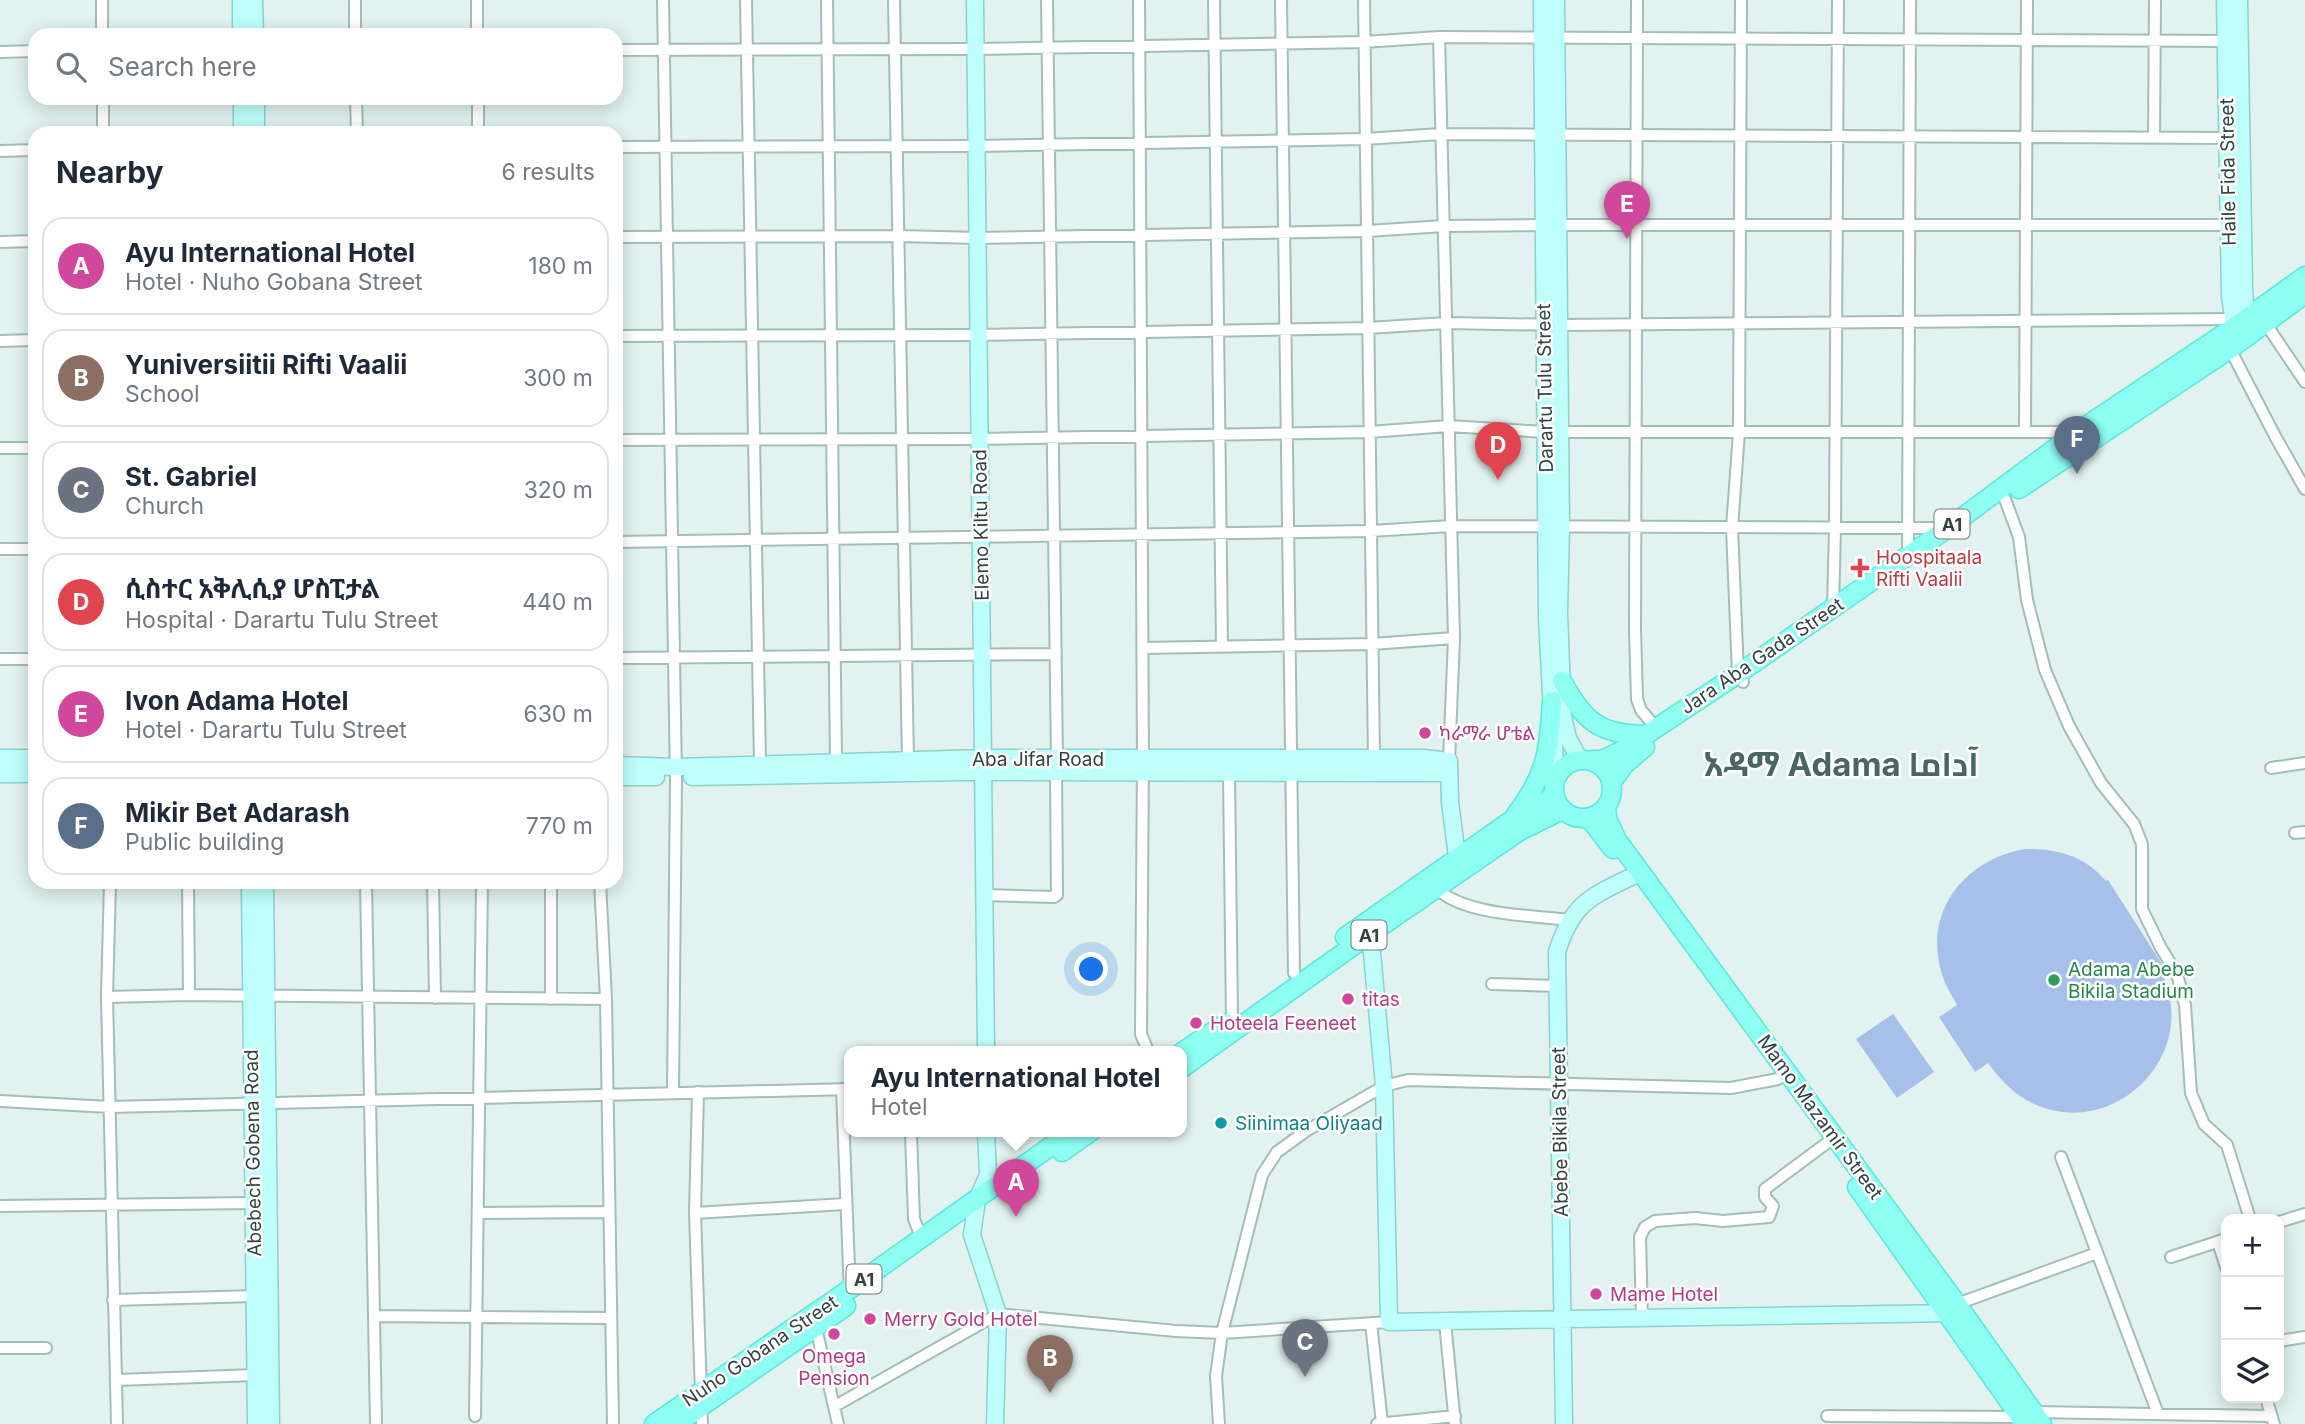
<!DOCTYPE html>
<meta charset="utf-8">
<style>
:root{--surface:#fff;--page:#f2f2f3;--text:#1f2937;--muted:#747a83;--line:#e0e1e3;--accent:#168947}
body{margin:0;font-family:Inter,Cairo,"Noto Sans Ethiopic",sans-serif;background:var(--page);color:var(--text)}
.controls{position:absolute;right:21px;bottom:21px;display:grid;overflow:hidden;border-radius:14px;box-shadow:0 4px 18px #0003}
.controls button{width:63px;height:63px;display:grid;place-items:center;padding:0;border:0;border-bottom:2px solid var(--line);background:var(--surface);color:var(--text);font:35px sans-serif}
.you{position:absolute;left:1092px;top:970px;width:24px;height:24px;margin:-18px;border:5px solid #fff;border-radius:50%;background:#1a73e8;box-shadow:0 0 0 10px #1a73e833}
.badge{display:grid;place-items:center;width:46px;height:46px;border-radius:50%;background:var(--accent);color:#fff;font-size:23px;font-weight:700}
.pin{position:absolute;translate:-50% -58px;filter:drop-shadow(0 2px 4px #0008)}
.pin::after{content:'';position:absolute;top:37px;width:24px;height:21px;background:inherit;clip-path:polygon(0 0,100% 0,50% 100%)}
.popup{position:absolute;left:844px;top:1046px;width:343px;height:91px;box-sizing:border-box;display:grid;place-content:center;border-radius:14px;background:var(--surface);filter:drop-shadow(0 2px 5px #0005);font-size:23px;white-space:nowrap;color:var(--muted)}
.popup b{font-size:26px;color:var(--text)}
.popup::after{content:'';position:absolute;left:50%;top:100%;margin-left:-14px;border:14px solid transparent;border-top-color:var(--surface)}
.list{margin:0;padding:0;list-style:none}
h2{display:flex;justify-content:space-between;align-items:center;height:91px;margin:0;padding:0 28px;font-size:30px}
h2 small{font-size:23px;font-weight:400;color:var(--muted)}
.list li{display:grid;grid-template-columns:46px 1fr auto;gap:21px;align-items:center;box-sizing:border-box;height:98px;margin:0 14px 14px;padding:0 14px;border:2px solid var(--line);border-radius:21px}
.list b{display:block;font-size:26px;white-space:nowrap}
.list p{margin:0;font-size:23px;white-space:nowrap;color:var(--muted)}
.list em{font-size:23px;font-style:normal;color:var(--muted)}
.icon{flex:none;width:38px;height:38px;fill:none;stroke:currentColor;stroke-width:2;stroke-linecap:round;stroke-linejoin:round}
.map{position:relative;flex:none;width:2305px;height:1424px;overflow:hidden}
.search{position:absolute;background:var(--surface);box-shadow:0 4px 18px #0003;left:28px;top:28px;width:595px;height:77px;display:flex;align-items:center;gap:18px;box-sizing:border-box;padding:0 24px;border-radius:21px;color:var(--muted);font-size:26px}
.panel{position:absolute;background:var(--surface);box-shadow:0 4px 18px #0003;left:28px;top:126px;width:595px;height:763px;border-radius:21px}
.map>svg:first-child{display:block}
.green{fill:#a7c0e9}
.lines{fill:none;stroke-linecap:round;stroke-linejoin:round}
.street-casing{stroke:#a4bdb9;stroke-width:14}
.secondary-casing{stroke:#8cd1cc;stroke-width:19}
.primary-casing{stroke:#58e9d7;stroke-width:21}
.street{stroke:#fff;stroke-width:10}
.secondary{stroke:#befffb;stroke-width:16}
.primary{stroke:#8dfff3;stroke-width:18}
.health-dot{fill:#e0444e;stroke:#fff;stroke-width:2.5}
.hotel-dot{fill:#d1479c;stroke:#fff;stroke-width:2.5}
.leisure-dot{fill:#2e9e5b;stroke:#fff;stroke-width:2.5}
.culture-dot{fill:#0f9aa8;stroke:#fff;stroke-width:2.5}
.labels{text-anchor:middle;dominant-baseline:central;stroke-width:5;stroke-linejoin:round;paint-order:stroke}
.shield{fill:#fff;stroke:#707b79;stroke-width:2}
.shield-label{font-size:18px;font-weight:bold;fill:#324340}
.street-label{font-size:19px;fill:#324340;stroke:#fff}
.health-label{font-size:19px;fill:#be3a42;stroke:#fff;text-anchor:start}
.hotel-label{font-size:19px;fill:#b23c85;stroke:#fff;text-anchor:start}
.leisure-label{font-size:19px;fill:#27864d;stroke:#fff;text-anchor:start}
.culture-label{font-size:19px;fill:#0d838f;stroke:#fff;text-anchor:start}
.town-label{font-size:33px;font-weight:bold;fill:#496760;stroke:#fff}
</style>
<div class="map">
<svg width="2305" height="1424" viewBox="0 0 2305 1424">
<rect width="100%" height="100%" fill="#e1f2f0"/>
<!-- green -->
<path class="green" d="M 2025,849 C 2057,848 2085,856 2106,881 L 2108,880 L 2169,975 L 2164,978 C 2198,1060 2110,1141 2032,1103 C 2013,1094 2000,1079 1988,1063 L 1975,1072 L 1939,1017 L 1957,1005 C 1951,994 1944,983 1941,971 C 1924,910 1966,859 2025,849 Z
M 1893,1014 L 1934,1072 L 1897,1098 L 1856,1039 Z"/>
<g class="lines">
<defs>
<path id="street" d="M 102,0 L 102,35
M 355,0 L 355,35
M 477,0 L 477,35
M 663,0 L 676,777 L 673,1093
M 746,0 L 760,764
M 827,0 L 836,761
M 894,0 L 908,760
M 1047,0 L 1057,759
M 1139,0 L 1143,759 L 1141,1034 L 1148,1051
M 1214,0 L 1222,646
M 1281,0 L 1294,973
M 1364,0 L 1374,759
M 1637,0 L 1635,630 L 1637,699 L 1641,710 L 1656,728
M 1741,0 L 1739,432 L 1732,528 L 1738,674 L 1743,682
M 1439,37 L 1454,638 L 1449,761
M 616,50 L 976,49 L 1364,42 L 1439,37 L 2230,41
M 0,52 L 35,51
M 103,98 L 103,133
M 356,98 L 357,133
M 478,98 L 478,133
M 2154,138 L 2155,0
M 616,147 L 977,146 L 1365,139 L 1441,134 L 2226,138
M 0,151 L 35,150
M 616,237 L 898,236 L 978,238 L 1367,231 L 1444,226 L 1544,225 L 2229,225
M 0,242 L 35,241
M 2266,324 L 2305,382
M 616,336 L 979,335 L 1368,328 L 1446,323 L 1560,325 L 2232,319
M 0,341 L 35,340
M 2230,349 L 2275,436 L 2305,489
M 2025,432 L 2027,0
M 616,440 L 980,439 L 1370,432 L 1448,426 L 1546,432 L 2076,432
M 0,448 L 35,448
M 2005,499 L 2019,537 L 2027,600 L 2045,670 L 2069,726 L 2101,783 L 2134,824 L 2142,844 L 2142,909 L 2161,948 L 2177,974 L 2185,1005 L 2191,1093 L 2204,1124 L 2227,1145 L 2250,1219
M 616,542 L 1371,531 L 1451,526 L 1946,528
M 0,549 L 35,549
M 1908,556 L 1910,0
M 1833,608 L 1835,528 L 1838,0
M 1143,648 L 1372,644 L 1454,638
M 616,658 L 1056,654
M 0,659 L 35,659
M 2271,768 L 2305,763
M 1229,774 L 1232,1018
M 2295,833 L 2305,832
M 110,882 L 107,997 L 117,1424
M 188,882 L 189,995
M 366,882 L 376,1424
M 433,882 L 435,998
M 551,882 L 551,999
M 600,882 L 606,999 L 613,1424
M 1434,886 C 1462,916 1531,915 1570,920
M 985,895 L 1054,897 L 1057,895 L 1056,772
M 1492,984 L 1558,986
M 107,997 L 189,995 L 606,999
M 842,1089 L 850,1293
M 698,1092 L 695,1213 L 702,1424
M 0,1101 L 110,1107 L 850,1089
M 911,1133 L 914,1219 L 921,1237
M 2061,1157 L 2158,1414
M 0,1206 L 254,1203
M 478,1213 L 609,1212
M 695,1213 L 845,1204
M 2279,1222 L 2305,1214
M 2218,1242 L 2226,1267
M 2171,1257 L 2226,1239
M 113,1300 L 255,1296
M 1957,1304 L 2097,1253
M 374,1316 L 611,1318
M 1642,1319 L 1640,1237 L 1645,1227 L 1655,1221 L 1695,1218 L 1723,1221 L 1769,1217 L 1773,1206 L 1765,1197 L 1765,1189 L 1835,1137
M 1445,1322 L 1455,1424
M 1371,1323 L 1382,1423
M 816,1328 L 838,1424
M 2279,1341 L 2305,1337
M 0,1348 L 46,1348
M 116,1380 L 256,1375
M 2266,1398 L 2274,1424
M 835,1406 L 998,1314 L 1176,1331 L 1222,1333 L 1389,1322
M 2033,1412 L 2271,1416
M 475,1416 L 482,882
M 1827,1416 L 2020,1417
M 1219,1424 L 1216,1376 L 1222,1333 L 1262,1175 L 1277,1152 L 1306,1131 L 1384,1086 L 1408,1080 L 1731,1088 L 1778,1079 L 1787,1072
M 1377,1424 L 1455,1416"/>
<path id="secondary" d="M 241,0 L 241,35
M 254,0 L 255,35
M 975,0 L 986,1051
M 1542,0 L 1547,619 L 1552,711
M 1556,0 L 1561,528 L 1559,613 L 1563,717 L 1568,738 L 1579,759
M 2225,0 L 2230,296 L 2236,336
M 2239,0 L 2244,288 L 2246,319 L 2249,329
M 242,98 L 242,133
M 256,98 L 256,133
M 1554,737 L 1555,776
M 0,758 L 35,758
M 616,765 L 676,767 L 984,758 L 1424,758 L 1449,761 L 1450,802 L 1457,857
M 0,774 L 35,774
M 616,777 L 656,777
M 692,777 L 963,772 L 1449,773
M 250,882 L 256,1424
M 265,882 L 271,1424
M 1361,928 L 1367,936 L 1372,953 L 1384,1086 L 1389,1322 L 1957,1313
M 986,1131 L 988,1175 L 977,1200 L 972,1235 L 998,1314 L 995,1424
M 1564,1424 L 1557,952 C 1572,904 1589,897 1633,876"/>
<path id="primary" d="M 2019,489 L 2230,349 L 2305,294
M 1562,681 C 1584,721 1599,735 1646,735
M1554 789a29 29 0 1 1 58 0a29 29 0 1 1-58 0Z
M 1592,760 L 1602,760 L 1623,750 L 1738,674 L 1948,528 L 2077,432 L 2234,327 L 2305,276
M 1612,782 L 1624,765 L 1645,747
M 1606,807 L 1607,818 L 1617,840 L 1957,1304 L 2042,1424
M 1516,814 C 1547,774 1549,750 1552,701
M 1586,818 L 1593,823 L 1613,849
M 1345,937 L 1513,819 L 1554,796
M 1182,1052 L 1226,1023
M 1182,1068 L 1367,936 L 1518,832 L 1562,810
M 1062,1152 L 1092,1131
M 1857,1187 L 2025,1424
M 654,1424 L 850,1289 L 1072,1131
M 676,1424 L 846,1306"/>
</defs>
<!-- street casing -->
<use href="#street" class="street-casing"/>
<!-- secondary casing -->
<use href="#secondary" class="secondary-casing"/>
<!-- primary casing -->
<use href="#primary" class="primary-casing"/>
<!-- street -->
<use href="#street" class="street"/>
<!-- secondary -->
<use href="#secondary" class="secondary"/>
<!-- primary -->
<use href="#primary" class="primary"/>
</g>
<!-- markers -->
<path class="health-dot" d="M1856.5 557.5h7v7h7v7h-7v7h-7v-7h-7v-7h7z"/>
<g class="hotel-dot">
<circle cx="1425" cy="733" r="7"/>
<circle cx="1348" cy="999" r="7"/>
<circle cx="1196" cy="1023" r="7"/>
<circle cx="1596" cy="1294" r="7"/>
<circle cx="870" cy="1319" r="7"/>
<circle cx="834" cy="1334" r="7"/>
</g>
<circle class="leisure-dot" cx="2054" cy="980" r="7"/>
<circle class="culture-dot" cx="1221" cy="1123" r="7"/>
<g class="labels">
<!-- shield labels -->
<g class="shield">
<rect x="1934.5" y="509.5" width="35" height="29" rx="5"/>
<rect x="1351.5" y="920.5" width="35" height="29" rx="5"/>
<rect x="846.5" y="1264.5" width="35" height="29" rx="5"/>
</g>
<g class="shield-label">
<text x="1952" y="524">A1</text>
<text x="1369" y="935">A1</text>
<text x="864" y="1279">A1</text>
</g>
<!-- street labels -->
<g class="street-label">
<text transform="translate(2228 172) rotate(-91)">Haile Fida Street</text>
<text transform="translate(1545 388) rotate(-91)">Darartu Tulu Street</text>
<text transform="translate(981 525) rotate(-91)">Elemo Kiltu Road</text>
<text transform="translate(1762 656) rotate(-34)">Jara Aba Gada Street</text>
<text x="1038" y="759">Aba Jifar Road</text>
<text transform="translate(1820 1117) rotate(54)">Mamo Mazamir Street</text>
<text transform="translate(1560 1132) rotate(-91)">Abebe Bikila Street</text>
<text transform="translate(253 1153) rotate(-91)">Abebech Gobena Road</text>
<text transform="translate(760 1351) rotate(-34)">Nuho Gobana Street</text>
</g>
<!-- health labels -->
<g class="health-label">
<text x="1876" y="557">Hoospitaala<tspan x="1876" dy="22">Rifti Vaalii</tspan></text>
</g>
<!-- hotel labels -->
<g class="hotel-label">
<text x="1439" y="733">ካራማራ ሆቴል</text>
<text x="1362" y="999">titas</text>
<text x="1210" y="1023">Hoteela Feeneet</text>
<text x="1610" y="1294">Mame Hotel</text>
<text x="884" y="1319">Merry Gold Hotel</text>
<text x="834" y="1356" text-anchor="middle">Omega<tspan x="834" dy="22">Pension</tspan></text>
</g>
<!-- leisure labels -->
<g class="leisure-label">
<text x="2068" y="969">Adama Abebe<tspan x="2068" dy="22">Bikila Stadium</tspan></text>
</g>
<!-- culture labels -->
<g class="culture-label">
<text x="1235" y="1123">Siinimaa Oliyaad</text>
</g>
<!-- town labels -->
<g class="town-label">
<text x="1841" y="764">አዳማ Adama آداما</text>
</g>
</g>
</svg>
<div class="controls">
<button>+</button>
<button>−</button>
<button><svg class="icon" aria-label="layers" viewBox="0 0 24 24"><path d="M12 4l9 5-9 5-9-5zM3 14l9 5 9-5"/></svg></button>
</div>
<div class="you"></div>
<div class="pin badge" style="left:1016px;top:1217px;background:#d1479c">A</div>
<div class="popup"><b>Ayu International Hotel</b>Hotel</div>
<div class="pin badge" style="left:1050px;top:1393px;background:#8d6e63">B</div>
<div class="pin badge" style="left:1305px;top:1377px;background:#6b7280">C</div>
<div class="pin badge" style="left:1498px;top:480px;background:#e0444e">D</div>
<div class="pin badge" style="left:1627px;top:239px;background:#d1479c">E</div>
<div class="pin badge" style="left:2077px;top:474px;background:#5c6f8a">F</div>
<div class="search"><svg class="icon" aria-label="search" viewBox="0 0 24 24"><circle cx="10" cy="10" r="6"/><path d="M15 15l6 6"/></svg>Search here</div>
<section class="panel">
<h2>Nearby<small>6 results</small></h2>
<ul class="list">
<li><span class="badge" style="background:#d1479c">A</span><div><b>Ayu International Hotel</b><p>Hotel · Nuho Gobana Street</p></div><em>180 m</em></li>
<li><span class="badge" style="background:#8d6e63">B</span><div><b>Yuniversiitii Rifti Vaalii</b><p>School</p></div><em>300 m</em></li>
<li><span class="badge" style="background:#6b7280">C</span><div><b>St. Gabriel</b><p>Church</p></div><em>320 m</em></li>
<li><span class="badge" style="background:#e0444e">D</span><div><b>ሲስተር አቅሊሲያ ሆስፒታል</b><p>Hospital · Darartu Tulu Street</p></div><em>440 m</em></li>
<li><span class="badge" style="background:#d1479c">E</span><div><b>Ivon Adama Hotel</b><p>Hotel · Darartu Tulu Street</p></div><em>630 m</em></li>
<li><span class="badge" style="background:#5c6f8a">F</span><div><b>Mikir Bet Adarash</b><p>Public building</p></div><em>770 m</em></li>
</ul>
</section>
</div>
